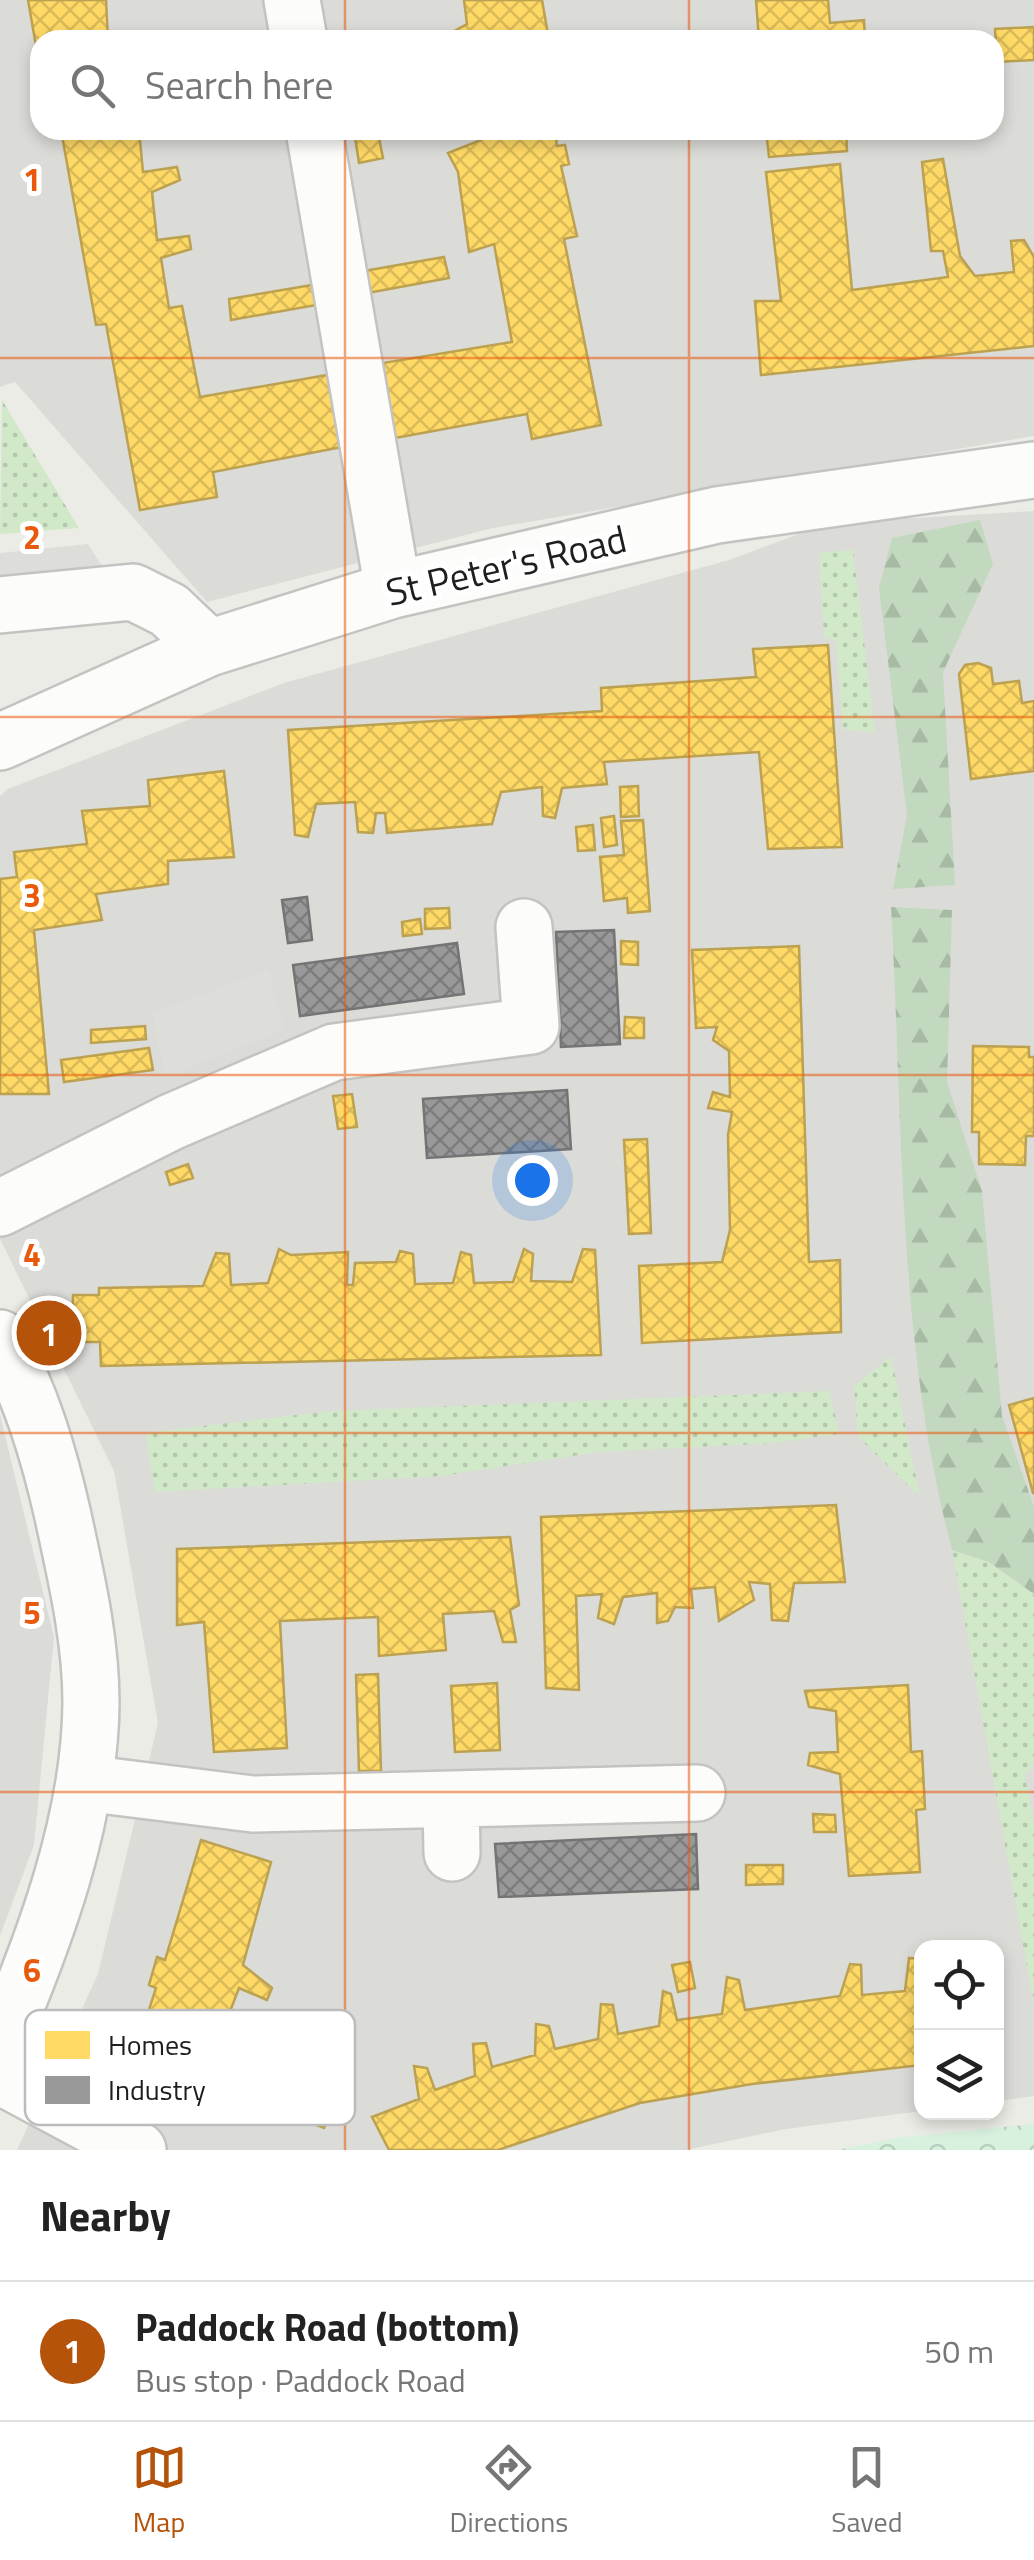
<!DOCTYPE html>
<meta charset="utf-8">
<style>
:root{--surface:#fff;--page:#f2f2f2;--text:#222;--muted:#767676;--line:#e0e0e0;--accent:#b45309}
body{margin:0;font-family:"Titillium Web",sans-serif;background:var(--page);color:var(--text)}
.controls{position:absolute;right:30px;bottom:30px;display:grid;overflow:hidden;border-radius:20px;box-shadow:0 5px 15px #0003}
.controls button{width:90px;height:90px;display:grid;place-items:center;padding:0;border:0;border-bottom:2px solid var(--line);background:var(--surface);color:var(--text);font:50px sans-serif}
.you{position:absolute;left:532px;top:1180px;width:35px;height:35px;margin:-25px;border:8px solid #fff;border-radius:50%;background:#1a73e8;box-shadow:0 0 0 15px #1a73e833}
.badge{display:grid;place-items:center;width:65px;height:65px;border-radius:50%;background:var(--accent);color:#fff;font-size:32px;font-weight:700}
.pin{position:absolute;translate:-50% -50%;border:5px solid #fff;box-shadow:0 2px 10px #0006}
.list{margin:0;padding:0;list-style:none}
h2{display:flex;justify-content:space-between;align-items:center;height:130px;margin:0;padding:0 40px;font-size:42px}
h2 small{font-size:32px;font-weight:400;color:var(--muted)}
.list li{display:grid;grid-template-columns:65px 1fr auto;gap:30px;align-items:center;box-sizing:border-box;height:140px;padding:0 40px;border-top:2px solid var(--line)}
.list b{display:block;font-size:38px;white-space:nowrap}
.list p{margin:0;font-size:32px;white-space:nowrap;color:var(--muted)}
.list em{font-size:32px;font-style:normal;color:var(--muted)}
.icon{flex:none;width:55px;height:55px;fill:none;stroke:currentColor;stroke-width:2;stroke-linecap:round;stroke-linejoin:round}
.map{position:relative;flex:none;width:1034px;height:2150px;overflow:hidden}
.search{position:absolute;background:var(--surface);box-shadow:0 5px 15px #0003;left:30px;right:30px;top:30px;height:110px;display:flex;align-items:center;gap:25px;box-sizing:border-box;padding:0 35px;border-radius:30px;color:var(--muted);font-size:38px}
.sheet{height:270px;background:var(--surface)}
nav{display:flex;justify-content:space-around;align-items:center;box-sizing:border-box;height:140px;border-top:2px solid var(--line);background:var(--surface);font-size:28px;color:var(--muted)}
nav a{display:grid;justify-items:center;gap:5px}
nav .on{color:var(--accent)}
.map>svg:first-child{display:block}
.residential{fill:#dbdbd8;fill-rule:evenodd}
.grass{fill:url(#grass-dots)}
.forest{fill:url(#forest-firs)}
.park{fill:url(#park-crowns)}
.parking{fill:#ddddda}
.homes{fill:url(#homes-cross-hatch);stroke:#bca150;stroke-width:2.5}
.industry{fill:url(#industry-cross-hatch);stroke:#747474;stroke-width:2.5}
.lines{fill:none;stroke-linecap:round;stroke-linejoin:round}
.minor-casing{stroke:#c3c3c1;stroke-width:60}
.minor{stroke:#fcfcfb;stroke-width:55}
.grid{fill:none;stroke:#e8590c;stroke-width:2.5;stroke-opacity:0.55}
.labels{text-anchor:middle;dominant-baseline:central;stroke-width:10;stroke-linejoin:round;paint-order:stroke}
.street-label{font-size:38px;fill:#1e1e1e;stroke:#fff}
.key{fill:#fff;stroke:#bcbcbc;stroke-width:2.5}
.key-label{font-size:28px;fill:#1e1e1e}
.grid-label{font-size:32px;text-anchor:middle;font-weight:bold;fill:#e8590c;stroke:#fff;stroke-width:10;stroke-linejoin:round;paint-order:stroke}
</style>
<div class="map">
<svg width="1034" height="2150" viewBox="0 0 1034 2150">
<defs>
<pattern id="grass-dots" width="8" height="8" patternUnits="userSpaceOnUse" patternTransform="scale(2.5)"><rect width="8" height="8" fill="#d1e8c9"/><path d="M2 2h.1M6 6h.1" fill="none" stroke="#b3c7ac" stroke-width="1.8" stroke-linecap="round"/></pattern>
<pattern id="forest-firs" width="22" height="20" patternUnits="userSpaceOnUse" patternTransform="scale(2.5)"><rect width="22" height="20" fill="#c2d9bf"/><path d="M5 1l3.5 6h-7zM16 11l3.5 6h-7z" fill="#a6baa4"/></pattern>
<pattern id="park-crowns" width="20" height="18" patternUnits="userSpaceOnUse" patternTransform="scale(2.5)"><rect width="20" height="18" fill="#d7f1de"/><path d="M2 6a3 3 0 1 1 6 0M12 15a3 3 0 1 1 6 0" fill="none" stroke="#b8cebe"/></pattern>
<pattern id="homes-cross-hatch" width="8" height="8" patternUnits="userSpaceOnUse" patternTransform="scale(2.5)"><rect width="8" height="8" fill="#ffd966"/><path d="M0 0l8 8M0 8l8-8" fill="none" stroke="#daba58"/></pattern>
<pattern id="industry-cross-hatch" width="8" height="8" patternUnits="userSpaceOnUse" patternTransform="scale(2.5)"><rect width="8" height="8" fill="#999"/><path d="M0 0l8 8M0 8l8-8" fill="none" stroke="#7c7c7c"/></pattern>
</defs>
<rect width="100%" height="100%" fill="#ecece7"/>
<!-- residential -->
<path class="residential" d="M 0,0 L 1034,0 L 1034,436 L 493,528 L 207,602 L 15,382 L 0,387 ZM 40,40 L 994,40 L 994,130 L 40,130 Z
M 1034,511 L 1034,2096 L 997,2101 L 996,1948 L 922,1948 L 921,2111 L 786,2129 L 686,2150 L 17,2150 L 98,1974 L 158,1723 L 114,1471 L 0,1239 L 0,796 L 8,789 L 284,683 L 729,560 L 828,523 Z
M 0,1415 L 54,1637 L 34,1845 L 0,1936 Z"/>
<!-- grass -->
<path class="grass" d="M 2,400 L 79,528 L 0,534 Z
M 853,550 L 875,732 L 843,730 L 836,641 L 824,637 L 819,553 Z
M 891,1356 L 920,1497 L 858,1437 L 854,1386 Z
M 830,1391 L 839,1434 L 773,1443 L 599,1452 L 441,1476 L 155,1492 L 145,1433 L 331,1411 Z
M 952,1550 L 989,1562 L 1034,1594 L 1034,1762 L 1025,1777 L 1034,1822 L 1034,2006 Z"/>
<!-- forest -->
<path class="forest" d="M 980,520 L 993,564 L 943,672 L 955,885 L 893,889 L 907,815 L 879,588 L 892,538 Z
M 891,907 L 952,910 L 947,1082 L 982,1191 L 1002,1416 L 1034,1507 L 1034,1594 L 989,1562 L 952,1550 C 897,1343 903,1120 891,907 Z"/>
<!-- park -->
<path class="park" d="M 1034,2124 L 1034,2150 L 837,2150 L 896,2138 Z"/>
<!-- parking -->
<path class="parking" d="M 88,544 L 113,583 L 0,594 L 0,553 Z
M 268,970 L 284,1029 L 166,1078 L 152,1013 Z"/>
<!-- homes -->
<path class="homes" d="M 28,0 L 106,0 L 108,40 L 40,40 L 40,69 Z
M 464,0 L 542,0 L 549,40 L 438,40 L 467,24 Z
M 756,0 L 828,0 L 830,23 L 864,20 L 865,40 L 759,40 Z
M 1034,27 L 1034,60 L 997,62 L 995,29 Z
M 61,130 L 139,130 L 143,172 L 177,167 L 180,180 L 152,192 L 157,240 L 189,236 L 191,249 L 161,258 L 169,308 L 182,306 L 200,397 L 327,375 L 342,447 L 213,472 L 217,497 L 140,510 L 106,324 L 96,325 Z
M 478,130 L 555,130 L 557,146 L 565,145 L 569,164 L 561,166 L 577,236 L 564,239 L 601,425 L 532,439 L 527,414 L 395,438 L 383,363 L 512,342 L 494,244 L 469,252 L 458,172 L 448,153 L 481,140 Z
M 766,130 L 846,130 L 847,151 L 769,157 Z
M 378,133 L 383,158 L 359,163 L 355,137 Z
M 943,159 L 960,256 L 975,276 L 1014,272 L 1011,241 L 1024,240 L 1034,257 L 1034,346 L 761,375 L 755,301 L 781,301 L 766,172 L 840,164 L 852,290 L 948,277 L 943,251 L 931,251 L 922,162 Z
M 444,257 L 449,278 L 362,294 L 358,272 Z
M 318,284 L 322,304 L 231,320 L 229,299 Z
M 828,645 L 842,847 L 768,849 L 759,752 L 604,762 L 607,784 L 562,788 L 555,818 L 543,816 L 542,787 L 501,792 L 492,824 L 387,833 L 385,813 L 376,813 L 373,833 L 358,832 L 355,802 L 316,804 L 308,837 L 295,835 L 288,730 L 602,711 L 601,688 L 756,677 L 753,649 Z
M 978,663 L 991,668 L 993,684 L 1019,681 L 1022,703 L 1034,701 L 1034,771 L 971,779 L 959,674 L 965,665 Z
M 224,771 L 234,857 L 168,861 L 168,884 L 96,894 L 102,920 L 34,930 L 49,1094 L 0,1094 L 0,879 L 17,877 L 14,852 L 87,844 L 82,811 L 150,806 L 148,780 Z
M 638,786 L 639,816 L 621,817 L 620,787 Z
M 614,816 L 617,845 L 604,847 L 601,818 Z
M 643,820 L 650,911 L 628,913 L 627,898 L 604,901 L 600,857 L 624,855 L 621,821 Z
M 593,825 L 595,850 L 578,851 L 576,827 Z
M 449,908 L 450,928 L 425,929 L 425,909 Z
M 420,919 L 422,934 L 403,936 L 402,922 Z
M 621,941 L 638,942 L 638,965 L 621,964 Z
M 799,946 L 809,1262 L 840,1260 L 841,1332 L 642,1343 L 639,1266 L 722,1262 L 730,1230 L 728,1135 L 732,1112 L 708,1108 L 713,1092 L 730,1097 L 729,1051 L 713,1040 L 717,1027 L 696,1028 L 692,950 Z
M 625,1017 L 644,1018 L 644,1038 L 624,1038 Z
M 145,1026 L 146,1039 L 91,1043 L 91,1030 Z
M 973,1046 L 1029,1047 L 1029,1057 L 1034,1057 L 1034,1136 L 1026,1136 L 1025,1165 L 979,1164 L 979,1132 L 972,1132 Z
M 149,1048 L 153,1070 L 64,1082 L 61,1060 Z
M 352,1094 L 357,1127 L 338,1129 L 333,1096 Z
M 647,1139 L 651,1233 L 629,1234 L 624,1140 Z
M 188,1164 L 193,1178 L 170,1185 L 166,1172 Z
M 279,1249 L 291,1255 L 348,1252 L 347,1285 L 353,1285 L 355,1263 L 396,1262 L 400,1251 L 413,1254 L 415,1284 L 453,1283 L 461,1252 L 471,1255 L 474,1283 L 513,1282 L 524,1249 L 533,1254 L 531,1281 L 572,1282 L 583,1249 L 595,1250 L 601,1355 L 101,1366 L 100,1342 L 72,1342 L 73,1295 L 99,1295 L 99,1288 L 203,1286 L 216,1253 L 229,1254 L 231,1285 L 268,1283 Z
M 1034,1398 L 1034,1493 L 1033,1493 L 1009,1405 Z
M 836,1505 L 845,1582 L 794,1583 L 788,1621 L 772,1620 L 770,1584 L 749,1582 L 754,1600 L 719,1621 L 715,1587 L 691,1589 L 693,1608 L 675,1607 L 668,1621 L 657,1623 L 657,1593 L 623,1597 L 614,1624 L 598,1618 L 602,1594 L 576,1596 L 579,1690 L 546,1688 L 541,1517 Z
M 510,1537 L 519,1605 L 510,1610 L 516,1642 L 503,1642 L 494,1611 L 443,1614 L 446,1650 L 379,1656 L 378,1617 L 280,1621 L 287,1748 L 214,1752 L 204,1622 L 177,1625 L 177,1549 Z
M 378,1674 L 381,1771 L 359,1771 L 356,1675 Z
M 497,1683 L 500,1750 L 455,1752 L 451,1686 Z
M 908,1685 L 911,1752 L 922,1751 L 925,1809 L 916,1810 L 920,1872 L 849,1876 L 840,1774 L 808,1765 L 810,1753 L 838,1752 L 836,1711 L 809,1707 L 805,1691 Z
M 813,1814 L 835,1815 L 836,1832 L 814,1832 Z
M 201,1840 L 271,1862 L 243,1965 L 272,1988 L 267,2000 L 239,1988 L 226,2022 L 255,2048 L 249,2055 L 214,2049 L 207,2073 L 236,2098 L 230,2115 L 198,2092 L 130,2069 L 156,1988 L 149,1985 L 157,1957 L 165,1960 Z
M 746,1865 L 783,1865 L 783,1884 L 746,1885 Z
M 909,1958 L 922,1959 L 922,2065 L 752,2084 L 640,2103 L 498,2150 L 389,2150 L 372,2117 L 419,2099 L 414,2066 L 427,2068 L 435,2090 L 475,2076 L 473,2044 L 486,2043 L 492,2067 L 535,2055 L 536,2024 L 549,2026 L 555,2049 L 598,2039 L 601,2004 L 613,2005 L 618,2034 L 659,2026 L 663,1991 L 671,1994 L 677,2020 L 722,2014 L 727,1977 L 739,1980 L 745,2010 L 840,1996 L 850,1964 L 861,1965 L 862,1995 L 905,1991 Z
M 690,1962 L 695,1988 L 678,1992 L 672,1965 Z
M 321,2075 L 342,2084 L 324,2128 L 303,2120 Z"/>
<!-- industry -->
<path class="industry" d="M 307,897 L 312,940 L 288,943 L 282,900 Z
M 614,930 L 620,1044 L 561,1047 L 556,932 Z
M 457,943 L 464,994 L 300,1016 L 293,965 Z
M 567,1090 L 571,1149 L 427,1158 L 423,1099 Z
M 696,1834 L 698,1889 L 499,1897 L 495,1844 Z"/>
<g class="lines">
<defs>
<path id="minor" d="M 292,0 L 299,40
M 314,130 L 393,590
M 0,605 L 133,592 L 169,610 L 209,648
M 0,742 L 209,648 L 393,590 L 717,515 L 1034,470
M 0,1208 L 171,1122 L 334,1052 L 531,1026 L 524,927
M 0,1338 C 31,1394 49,1454 63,1516 C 76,1577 91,1639 91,1703 C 90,1819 45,1939 0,2045
M 84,1783 L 253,1804 L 697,1793
M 451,1801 L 452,1853
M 0,2076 L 138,2150"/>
</defs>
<!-- minor casing -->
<use href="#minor" class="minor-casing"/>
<!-- minor -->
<use href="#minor" class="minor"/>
</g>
<!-- grid -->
<path class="grid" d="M 345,0 L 345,40M 689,0 L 689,40M 345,130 L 345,2150M 689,130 L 689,2150M 0,358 L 1034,358M 0,717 L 1034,717M 0,1075 L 1034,1075M 0,1433 L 1034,1433M 0,1792 L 1034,1792"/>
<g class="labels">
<!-- street labels -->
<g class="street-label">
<text transform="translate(506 565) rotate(-13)">St Peter's Road</text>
</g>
</g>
<!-- legend -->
<rect x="25" y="2010" width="330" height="115" rx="15" class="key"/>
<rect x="45" y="2031" width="45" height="28" fill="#ffd966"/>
<rect x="45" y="2076" width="45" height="28" fill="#999"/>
<g class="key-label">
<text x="108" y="2055">Homes</text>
<text x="108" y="2100">Industry</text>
</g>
<g class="grid-label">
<text x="32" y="191">1</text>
<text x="32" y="549">2</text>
<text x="32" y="907">3</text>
<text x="32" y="1266">4</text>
<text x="32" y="1624">5</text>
<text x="32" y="1982">6</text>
</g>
</svg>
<div class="controls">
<button><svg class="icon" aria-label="locate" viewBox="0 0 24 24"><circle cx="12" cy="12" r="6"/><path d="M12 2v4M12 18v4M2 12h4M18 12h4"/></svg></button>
<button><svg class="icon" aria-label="layers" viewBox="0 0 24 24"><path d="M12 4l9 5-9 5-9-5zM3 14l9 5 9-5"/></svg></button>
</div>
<div class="you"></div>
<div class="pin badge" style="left:49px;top:1333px">1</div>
<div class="search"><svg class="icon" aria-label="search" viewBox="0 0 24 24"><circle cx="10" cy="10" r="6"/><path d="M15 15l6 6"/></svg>Search here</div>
</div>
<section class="sheet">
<h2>Nearby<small></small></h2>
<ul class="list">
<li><span class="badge">1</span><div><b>Paddock Road (bottom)</b><p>Bus stop · Paddock Road</p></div><em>50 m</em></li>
</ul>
</section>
<nav>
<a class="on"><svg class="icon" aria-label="map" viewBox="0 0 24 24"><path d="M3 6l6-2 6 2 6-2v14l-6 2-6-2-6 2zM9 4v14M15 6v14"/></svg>Map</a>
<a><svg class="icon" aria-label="directions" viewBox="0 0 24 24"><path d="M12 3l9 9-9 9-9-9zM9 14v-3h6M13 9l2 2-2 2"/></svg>Directions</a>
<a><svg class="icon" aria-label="saved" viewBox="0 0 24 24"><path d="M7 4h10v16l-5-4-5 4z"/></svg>Saved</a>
</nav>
